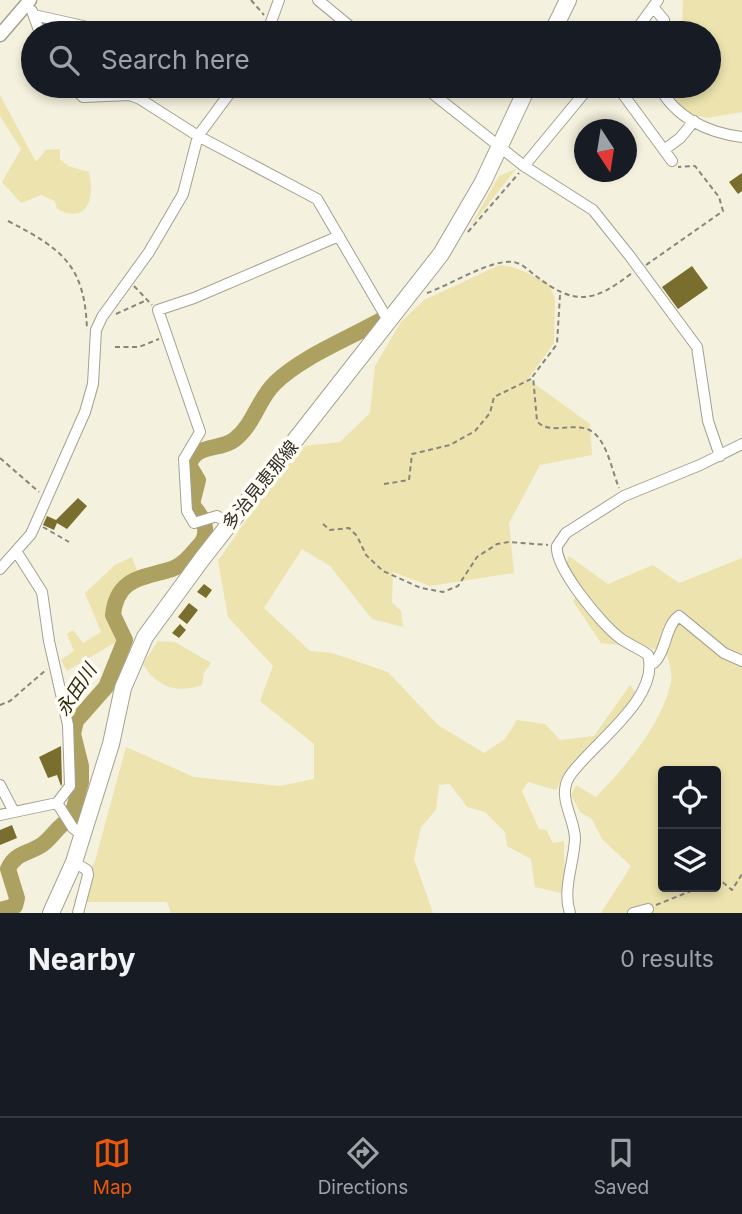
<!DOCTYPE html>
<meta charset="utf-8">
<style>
:root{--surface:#171b24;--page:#20242c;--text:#f1f3f6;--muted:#9ea1a6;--line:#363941;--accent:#ea580c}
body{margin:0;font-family:Inter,"Noto Sans JP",sans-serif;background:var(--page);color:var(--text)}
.controls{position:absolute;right:21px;bottom:21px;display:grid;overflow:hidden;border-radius:7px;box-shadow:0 4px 10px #0003}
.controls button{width:63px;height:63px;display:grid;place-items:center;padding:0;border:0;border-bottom:2px solid var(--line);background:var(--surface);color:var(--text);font:35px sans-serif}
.compass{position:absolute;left:574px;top:119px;width:63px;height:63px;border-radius:50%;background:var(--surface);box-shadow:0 4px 10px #0003;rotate:168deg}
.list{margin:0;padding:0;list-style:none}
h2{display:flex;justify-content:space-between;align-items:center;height:91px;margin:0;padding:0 28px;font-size:30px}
h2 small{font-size:23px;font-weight:400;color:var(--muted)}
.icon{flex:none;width:38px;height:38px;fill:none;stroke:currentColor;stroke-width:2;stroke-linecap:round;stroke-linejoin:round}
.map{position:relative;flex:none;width:742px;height:913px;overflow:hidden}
.search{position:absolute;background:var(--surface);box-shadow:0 4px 10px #0003;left:21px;right:21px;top:21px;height:77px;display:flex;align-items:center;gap:18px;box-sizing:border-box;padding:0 24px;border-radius:38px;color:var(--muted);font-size:26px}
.sheet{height:203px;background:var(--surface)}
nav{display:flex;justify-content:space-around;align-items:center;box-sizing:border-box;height:98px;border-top:2px solid var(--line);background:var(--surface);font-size:19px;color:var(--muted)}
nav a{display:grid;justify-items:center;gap:4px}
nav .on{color:var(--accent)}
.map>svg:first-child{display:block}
.green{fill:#ece3af;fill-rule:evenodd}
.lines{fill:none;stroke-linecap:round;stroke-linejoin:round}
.river{stroke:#ada161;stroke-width:16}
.building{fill:#796e2d}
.minor-casing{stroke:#a4a190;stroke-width:12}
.tertiary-casing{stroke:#a4a190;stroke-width:15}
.primary-casing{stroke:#a4a190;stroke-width:18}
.path{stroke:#88867a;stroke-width:2;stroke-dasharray:5 3.5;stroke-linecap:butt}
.minor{stroke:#fff;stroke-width:10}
.tertiary{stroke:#fff;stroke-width:12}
.primary{stroke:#fff;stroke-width:16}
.labels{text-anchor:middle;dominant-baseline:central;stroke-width:7;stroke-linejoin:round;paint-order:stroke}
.street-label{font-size:18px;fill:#302e27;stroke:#fffdf6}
.water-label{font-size:19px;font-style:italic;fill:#2f2a0c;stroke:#fffdf6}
</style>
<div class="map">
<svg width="742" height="913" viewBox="0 0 742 913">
<rect width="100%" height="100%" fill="#f4f1de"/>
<!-- green -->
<path class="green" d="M 683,0 L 742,0 L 742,112 L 707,118 L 686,113 L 664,87 L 709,86 L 709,33 L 682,33 Z
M 0,95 L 36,162 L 46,150 L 60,149 L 60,159 L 68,166 L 89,172 C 95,198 88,225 57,209 L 55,201 L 41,195 L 21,203 L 2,182 L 21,149 L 0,116 Z
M 516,169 L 470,227 L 499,176 Z
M 500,265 C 521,267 528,275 547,282 L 555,297 L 554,343 L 528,379 L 590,424 L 592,455 L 540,465 L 509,523 L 514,573 L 430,586 L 393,572 L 392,602 L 401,611 L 403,627 L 372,619 L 330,566 L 302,549 L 264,608 L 310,651 L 332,653 L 388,672 L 438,725 L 484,753 L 505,739 L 517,720 L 545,724 L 560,740 L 594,736 L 630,685 L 636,693 L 617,723 L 564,774 L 556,790 L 528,782 L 522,791 L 539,829 L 546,830 L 553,843 L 564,841 L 565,894 L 535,887 L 531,859 L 507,846 L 505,832 L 485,812 L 467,807 L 450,784 L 439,785 L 436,810 L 421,827 L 414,859 L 433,913 L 171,913 L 167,902 L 73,902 L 95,861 L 126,747 L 194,777 L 279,786 L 314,779 L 314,744 L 260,701 L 273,666 L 228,617 L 218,561 L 283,467 L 305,446 L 340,442 L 370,413 L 375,366 L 401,322 L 424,300 Z
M 569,556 L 608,584 L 653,565 L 679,583 L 742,558 L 742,913 L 601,913 L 631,866 L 602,839 L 592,819 L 580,812 L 571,795 L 576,785 L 596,797 C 626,766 660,727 671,683 C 673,673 668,659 666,650 L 601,643 L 573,601 L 581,589 L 565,568 ZM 663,771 L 716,771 L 716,887 L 663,887 Z
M 132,557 L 138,573 C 106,593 104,608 119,640 L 67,671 L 61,660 L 74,651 L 67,634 L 73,630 L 83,643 L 101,632 L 85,593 L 115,565 Z
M 158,641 L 175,642 L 211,663 L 204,673 L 202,685 C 177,694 156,687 143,664 Z"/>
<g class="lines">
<!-- river -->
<path class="river" d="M 0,910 L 15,906 L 17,898 L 8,869 C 15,853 27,854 40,846 C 52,839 57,825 71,819 L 81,782 L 81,766 L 73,734 L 76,721 L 106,687 L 125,640 L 113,615 C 117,577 143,578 172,569 C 183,565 190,556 197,548 C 203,542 206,537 205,528 C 204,518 197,512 192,504 L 198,480 L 189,465 C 196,443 219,451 234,440 C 254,425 258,399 275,383 C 301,357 350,338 383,319"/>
</g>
<!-- building -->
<path class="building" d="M 742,173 L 742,191 L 738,194 L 729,182 Z
M 692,266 L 708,288 L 678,309 L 662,287 Z
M 78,498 L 87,506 L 67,529 L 57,523 L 54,530 L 43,525 L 47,516 L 56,520 Z
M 204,584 L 212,590 L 206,598 L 197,592 Z
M 189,603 L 198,610 L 187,624 L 178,617 Z
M 180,624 L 186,630 L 179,638 L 172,633 Z
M 61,746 L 62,784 L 61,786 L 57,775 L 48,778 L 39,757 Z
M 12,825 L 17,838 L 0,845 L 0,830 Z"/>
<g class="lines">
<defs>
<path id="minor" d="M 318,0 L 358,33
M 654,8 L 664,20 L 661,33
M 32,11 L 40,33
M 34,15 L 83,26 L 95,33
M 267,33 L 279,0
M 634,33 L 658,0
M 72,86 L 83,97 L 130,95 L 140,99 L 198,136 L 317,199 L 389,322
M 423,86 L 524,166 L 593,210 L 629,255 L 697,347 L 708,421 L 720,456
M 617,86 L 672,161
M 659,86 C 675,118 709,133 742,137
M 664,150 L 680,138 L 694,121
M 524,166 L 590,86
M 229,524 L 217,516 L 194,523 L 187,511 L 184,459 L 200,432 L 158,310 L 194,298 L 339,236
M 16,551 L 42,592 L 49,641 L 68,725 L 70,786 L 57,803
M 0,569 L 31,534 L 85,412 L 93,384 L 96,330 L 102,317 L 149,252 L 183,194 L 198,136 L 235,86
M 651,663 L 654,663 C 667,650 665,626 679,616 L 724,653 L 742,661
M 0,785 L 14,812
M 0,815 L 57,803 L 73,828 L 82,835
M 74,862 L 87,870 L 88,875 L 78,913
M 570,913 C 562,890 574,863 575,839 C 575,818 557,798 569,777 C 589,746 661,699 648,655 C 639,648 629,645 620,638 C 602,625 554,567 557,546 L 566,533 L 624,496 L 700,465 L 742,444
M 633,913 L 648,909"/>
<path id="tertiary" d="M 0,35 L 30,0"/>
<path id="primary" d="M 552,33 L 568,0
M 51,913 L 74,862 L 111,744 L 123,688 L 145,637 L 202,559 L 441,254 L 483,182 L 528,86"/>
</defs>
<!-- minor casing -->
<use href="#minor" class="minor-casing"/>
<!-- tertiary casing -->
<use href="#tertiary" class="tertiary-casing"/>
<!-- primary casing -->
<use href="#primary" class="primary-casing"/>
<!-- path -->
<path class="path" d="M 251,0 L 264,15
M 8,221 C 62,249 85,265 87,330
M 468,232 L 519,173
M 646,265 L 723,211 L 719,197 L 695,166 L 678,167
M 134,286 L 152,305
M 427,293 C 450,285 491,259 513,262 C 522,263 529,271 536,276 C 575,306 593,303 632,273
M 560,295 L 557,344 L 533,376 L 537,421 C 549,437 578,419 594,433 C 608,445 612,471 619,488
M 116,314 L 147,300
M 115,347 L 139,347 L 159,339
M 0,458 L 39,492
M 384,484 L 409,480 L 412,454 L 450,445 L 475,431 L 490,413 L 494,397 L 531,379
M 323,524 L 330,530 L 349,528 L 357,536 L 366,555 L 383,571 L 421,588 L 443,592 L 458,586 L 477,557 L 497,544 L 509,542 L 548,545
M 43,527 L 69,542
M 0,705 L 10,701 L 47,669
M 716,881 L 719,879 L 732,890 L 742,874
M 656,905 L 701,887"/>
<!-- minor -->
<use href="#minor" class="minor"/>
<!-- tertiary -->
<use href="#tertiary" class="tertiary"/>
<!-- primary -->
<use href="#primary" class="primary"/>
</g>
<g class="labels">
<!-- street labels -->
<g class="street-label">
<text transform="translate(260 485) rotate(-51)">多治見恵那線</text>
</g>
<!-- water labels -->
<g class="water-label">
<text transform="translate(76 690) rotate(-57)">永田川</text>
</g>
</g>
</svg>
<div class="controls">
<button><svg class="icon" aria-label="locate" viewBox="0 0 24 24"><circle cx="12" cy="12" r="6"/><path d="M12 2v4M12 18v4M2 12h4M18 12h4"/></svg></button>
<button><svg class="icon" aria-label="layers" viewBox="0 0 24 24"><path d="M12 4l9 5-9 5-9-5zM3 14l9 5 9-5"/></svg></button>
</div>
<svg class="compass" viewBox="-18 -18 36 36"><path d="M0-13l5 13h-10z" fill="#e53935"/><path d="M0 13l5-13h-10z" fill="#9ea1a6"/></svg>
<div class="search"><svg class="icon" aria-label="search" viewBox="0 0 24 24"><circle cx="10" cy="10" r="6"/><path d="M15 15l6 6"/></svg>Search here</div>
</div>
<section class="sheet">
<h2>Nearby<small>0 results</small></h2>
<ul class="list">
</ul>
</section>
<nav>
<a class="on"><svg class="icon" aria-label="map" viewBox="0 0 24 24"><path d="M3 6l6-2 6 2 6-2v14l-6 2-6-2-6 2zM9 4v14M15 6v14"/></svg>Map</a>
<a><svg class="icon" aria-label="directions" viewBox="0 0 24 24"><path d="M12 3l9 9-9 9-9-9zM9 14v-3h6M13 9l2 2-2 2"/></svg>Directions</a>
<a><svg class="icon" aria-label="saved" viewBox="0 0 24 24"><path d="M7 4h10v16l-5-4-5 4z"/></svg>Saved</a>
</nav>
